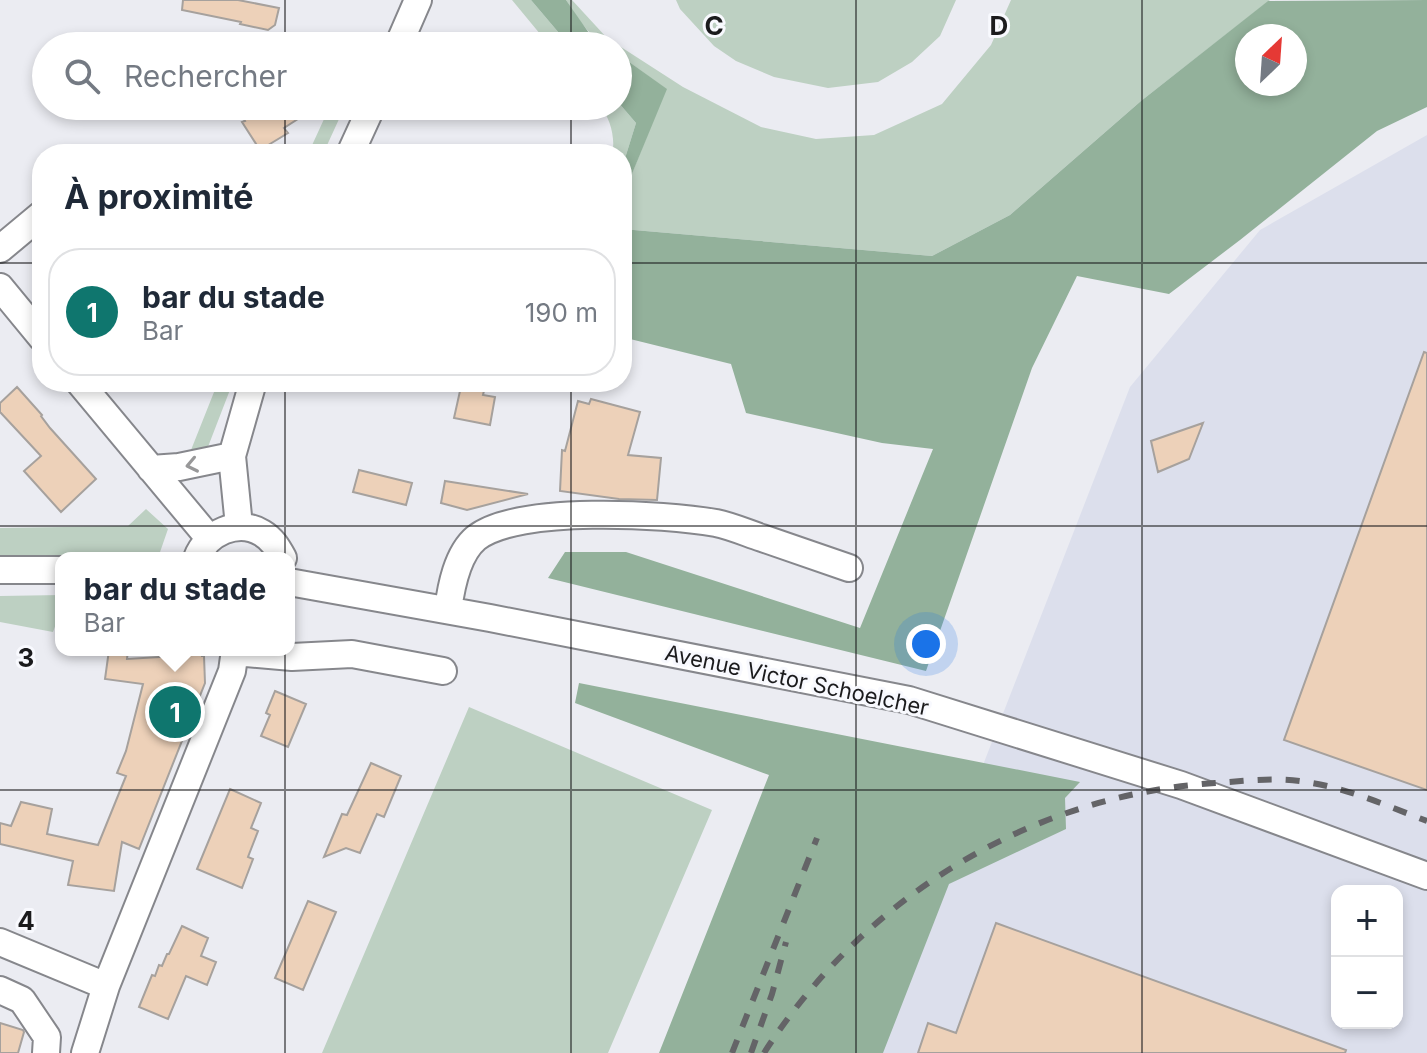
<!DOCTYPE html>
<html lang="fr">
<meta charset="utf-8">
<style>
:root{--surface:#fff;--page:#f6f6f7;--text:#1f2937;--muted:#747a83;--line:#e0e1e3;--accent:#0f766e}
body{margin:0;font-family:Inter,sans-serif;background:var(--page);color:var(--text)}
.controls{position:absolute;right:24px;bottom:24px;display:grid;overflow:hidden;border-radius:16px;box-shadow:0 4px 12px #0003}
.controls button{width:72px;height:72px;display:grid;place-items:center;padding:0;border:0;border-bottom:2px solid var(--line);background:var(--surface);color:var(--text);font:40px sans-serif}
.compass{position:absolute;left:1235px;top:24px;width:72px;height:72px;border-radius:50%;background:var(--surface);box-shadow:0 4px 12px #0003;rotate:25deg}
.you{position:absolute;left:926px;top:644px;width:28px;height:28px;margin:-20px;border:6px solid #fff;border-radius:50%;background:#1a73e8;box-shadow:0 0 0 12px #1a73e833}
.badge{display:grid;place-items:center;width:52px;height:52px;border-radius:50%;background:var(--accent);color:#fff;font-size:26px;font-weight:700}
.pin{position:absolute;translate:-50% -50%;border:4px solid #fff;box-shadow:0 2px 8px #0006}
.popup{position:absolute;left:55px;top:552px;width:240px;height:104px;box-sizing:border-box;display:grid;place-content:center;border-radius:16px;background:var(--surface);filter:drop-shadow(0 2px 6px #0005);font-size:26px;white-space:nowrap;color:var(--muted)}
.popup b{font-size:30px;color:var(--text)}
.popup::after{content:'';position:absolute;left:50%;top:100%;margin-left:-16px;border:16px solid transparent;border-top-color:var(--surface)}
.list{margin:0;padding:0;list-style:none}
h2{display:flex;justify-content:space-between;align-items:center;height:104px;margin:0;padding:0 32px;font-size:34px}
h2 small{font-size:26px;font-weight:400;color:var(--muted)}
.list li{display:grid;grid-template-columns:52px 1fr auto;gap:24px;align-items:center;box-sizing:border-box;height:128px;margin:0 16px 16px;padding:0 16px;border:2px solid var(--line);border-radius:32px}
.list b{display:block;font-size:30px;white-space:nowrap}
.list p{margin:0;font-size:26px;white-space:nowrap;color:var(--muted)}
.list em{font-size:26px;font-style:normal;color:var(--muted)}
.icon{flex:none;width:44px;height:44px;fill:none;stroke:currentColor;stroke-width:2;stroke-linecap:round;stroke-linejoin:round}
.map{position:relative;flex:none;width:1427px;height:1053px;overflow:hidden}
.search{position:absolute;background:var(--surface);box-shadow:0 4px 12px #0003;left:32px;top:32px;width:600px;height:88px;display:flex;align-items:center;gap:20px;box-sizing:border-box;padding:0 28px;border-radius:44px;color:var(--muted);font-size:30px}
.panel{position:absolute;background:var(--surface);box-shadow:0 4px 12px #0003;left:32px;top:144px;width:600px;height:248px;border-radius:32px}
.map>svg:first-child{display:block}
.built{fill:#dcdfec;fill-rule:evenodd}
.green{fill:#bdd0c2}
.forest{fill:#93b19b;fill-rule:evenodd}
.building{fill:#edd1b9;stroke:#a6a19d;stroke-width:2}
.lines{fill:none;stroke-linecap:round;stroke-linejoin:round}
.minor-casing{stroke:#86878c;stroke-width:30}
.minor{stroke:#fff;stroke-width:26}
.rail{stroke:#646467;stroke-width:6;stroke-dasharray:14 14;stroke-linecap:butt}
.oneway{stroke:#989899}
.grid{fill:none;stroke:#1b1b1d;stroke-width:2;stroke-opacity:0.55}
.labels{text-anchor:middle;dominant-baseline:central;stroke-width:6;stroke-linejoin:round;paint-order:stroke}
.street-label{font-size:22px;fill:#1b1b1d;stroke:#f8f9fe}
.grid-label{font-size:26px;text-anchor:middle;font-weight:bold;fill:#1b1b1d;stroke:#f8f9fe;stroke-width:6;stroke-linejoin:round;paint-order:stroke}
</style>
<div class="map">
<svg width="1427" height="1053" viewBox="0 0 1427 1053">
<rect width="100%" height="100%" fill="#ebecf2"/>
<!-- built -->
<path class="built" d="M 1427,135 L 1427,1053 L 871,1053 L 1130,387 L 1260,230 ZM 1337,891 L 1397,891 L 1397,1023 L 1337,1023 Z"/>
<!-- green -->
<path class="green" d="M 512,0 L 531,0 L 570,46 L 550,46 Z
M 566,0 L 572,0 L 607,38 L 683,87 L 761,127 L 816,139 L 874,135 L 942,104 L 991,45 L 1011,0 L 1270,0 L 1141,101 L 1010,215 L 932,256 L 622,229 L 622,198 L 666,89 L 618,54 L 618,46 C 593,46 579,19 566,0 Z
M 676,0 L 956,0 L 940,36 L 912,62 L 878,82 L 828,88 L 774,77 L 736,61 L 714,46 L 680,9 Z
M 618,102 L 636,123 L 622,168 L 622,154 L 612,154 C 616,139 610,117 600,106 L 618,106 Z
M 330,106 L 345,106 L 323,154 L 308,154 Z
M 218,382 L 233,382 L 206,452 L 191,450 Z
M 146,509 L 168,529 L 159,555 L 0,556 L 0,528 L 128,526 Z
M 61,595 L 61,610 L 53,632 L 0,622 L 0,596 Z
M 469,707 L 712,810 L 608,1053 L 322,1053 Z"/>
<!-- forest -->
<path class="forest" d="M 531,0 L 566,0 L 589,33 L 607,46 L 570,46 Z
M 1427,0 L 1427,107 L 1377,131 L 1240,240 L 1169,294 L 1077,276 L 1032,368 L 926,671 L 548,578 L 565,552 L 626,552 L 860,628 L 933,449 L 882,443 L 746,413 L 731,364 L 622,337 L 622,229 L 932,256 L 1010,215 L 1141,101 L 1268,1 ZM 1247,36 L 1295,36 L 1295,84 L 1247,84 Z
M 618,54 L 667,89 L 622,198 L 622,168 L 636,123 L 618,102 Z
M 579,683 L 1080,782 L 1065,798 L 1066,829 L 949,884 L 883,1053 L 659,1053 L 769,775 L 575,703 Z"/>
<!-- building -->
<path class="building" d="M 183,0 L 238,0 L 279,8 L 275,25 L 268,30 L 240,24 L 241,22 L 182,10 Z
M 236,106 L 318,106 L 284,128 L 288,133 L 260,150 L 242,122 L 245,121 Z
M 1424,352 L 1427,353 L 1427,790 L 1284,740 Z
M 462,382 L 486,382 L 483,395 L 495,397 L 490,425 L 454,418 Z
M 17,387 L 42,415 L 41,416 L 50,428 L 96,479 L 61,512 L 24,471 L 41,456 L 0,412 L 0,403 Z
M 591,399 L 640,412 L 628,455 L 661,458 L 657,500 L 619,499 L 560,491 L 562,450 L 565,451 L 578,401 L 589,404 Z
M 1203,423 L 1189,459 L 1158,472 L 1151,441 Z
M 359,470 L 412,483 L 406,505 L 353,492 Z
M 445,481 L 528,494 L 467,510 L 441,503 Z
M 109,650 L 128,650 L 127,659 L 176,656 L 176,650 L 202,650 L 202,656 L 204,656 L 205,683 L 139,849 L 122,842 L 114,891 L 68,885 L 73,861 L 0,844 L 0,823 L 11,826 L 21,802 L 52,809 L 47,834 L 98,845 L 126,776 L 117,773 L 126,751 L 143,684 L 105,679 Z
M 275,691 L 306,704 L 288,747 L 261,736 L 270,715 L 266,713 Z
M 371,763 L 401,776 L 384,817 L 377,814 L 360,853 L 346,848 L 324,857 L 342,814 L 347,815 Z
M 230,789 L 261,803 L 251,828 L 258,831 L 248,857 L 253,859 L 242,888 L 197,869 Z
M 308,901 L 336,912 L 303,990 L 275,978 Z
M 996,923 L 1346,1050 L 1345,1053 L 918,1053 L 928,1023 L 956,1033 Z
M 182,926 L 208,938 L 201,956 L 216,962 L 207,985 L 186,976 L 168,1019 L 139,1007 L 152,975 L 155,976 L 159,965 L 162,966 L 167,954 L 169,954 Z
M 0,1023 L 23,1030 L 24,1032 L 18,1053 L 0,1053 Z"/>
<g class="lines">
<defs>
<path id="minor" d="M 398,46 L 418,0
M 350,154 L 372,106
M 0,249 L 42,214
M 0,287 L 42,338
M 79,382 L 209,538
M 151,469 L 179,467 L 232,456
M 239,526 L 232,456 L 253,382
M 197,558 C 206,533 238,518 262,533 C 272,539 277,547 283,558
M 0,570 L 61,570
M 289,582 L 490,618 L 909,700 L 1181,785 L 1427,876
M 448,610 C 451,587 457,554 476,538 C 518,505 664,514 716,523 C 731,526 747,533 762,538 C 791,548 820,558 849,568
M 235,652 L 292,657 L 352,654 L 443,671
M 0,942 L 106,986
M 0,990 L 22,1000 L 47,1037 L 46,1053
M 85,1053 L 106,986 L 232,671 L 235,650"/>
</defs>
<!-- minor casing -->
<use href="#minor" class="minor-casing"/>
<!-- minor -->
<use href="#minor" class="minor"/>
<!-- rail -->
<path class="rail" d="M 732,1053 L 817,838
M 751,1053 L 772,994 L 786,942
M 764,1053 C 863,898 1030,795 1215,783 C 1245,781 1276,777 1306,782 C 1348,788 1387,806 1427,821"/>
</g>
<!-- one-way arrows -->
<defs><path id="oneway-chevron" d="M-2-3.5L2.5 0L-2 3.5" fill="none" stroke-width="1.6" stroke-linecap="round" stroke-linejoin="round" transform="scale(2)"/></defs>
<use class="oneway" href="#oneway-chevron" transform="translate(192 465) rotate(168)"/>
<!-- grid -->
<path class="grid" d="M 285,0 L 285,46M 571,0 L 571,46M 856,0 L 856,1053M 1142,0 L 1142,1053M 285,106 L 285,154M 571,106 L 571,154M 0,263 L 42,263M 622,263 L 1427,263M 285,382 L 285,1053M 571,382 L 571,1053M 0,526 L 1427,526M 0,790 L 1427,790"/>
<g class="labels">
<!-- street labels -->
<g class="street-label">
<text transform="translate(797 680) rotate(12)">Avenue Victor Schoelcher</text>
</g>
</g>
<g class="grid-label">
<text x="714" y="35">C</text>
<text x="999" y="35">D</text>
<text x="26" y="667">3</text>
<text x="26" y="930">4</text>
</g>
</svg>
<div class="controls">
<button>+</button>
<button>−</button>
</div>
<svg class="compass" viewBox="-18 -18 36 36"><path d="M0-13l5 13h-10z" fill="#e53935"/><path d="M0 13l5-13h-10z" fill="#747a83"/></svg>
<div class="you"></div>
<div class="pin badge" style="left:175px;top:712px">1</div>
<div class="popup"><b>bar du stade</b>Bar</div>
<div class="search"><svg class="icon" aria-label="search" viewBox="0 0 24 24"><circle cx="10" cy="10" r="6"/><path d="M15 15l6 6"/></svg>Rechercher</div>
<section class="panel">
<h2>À proximité<small></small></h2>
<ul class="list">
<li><span class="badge">1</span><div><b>bar du stade</b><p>Bar</p></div><em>190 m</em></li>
</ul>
</section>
</div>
